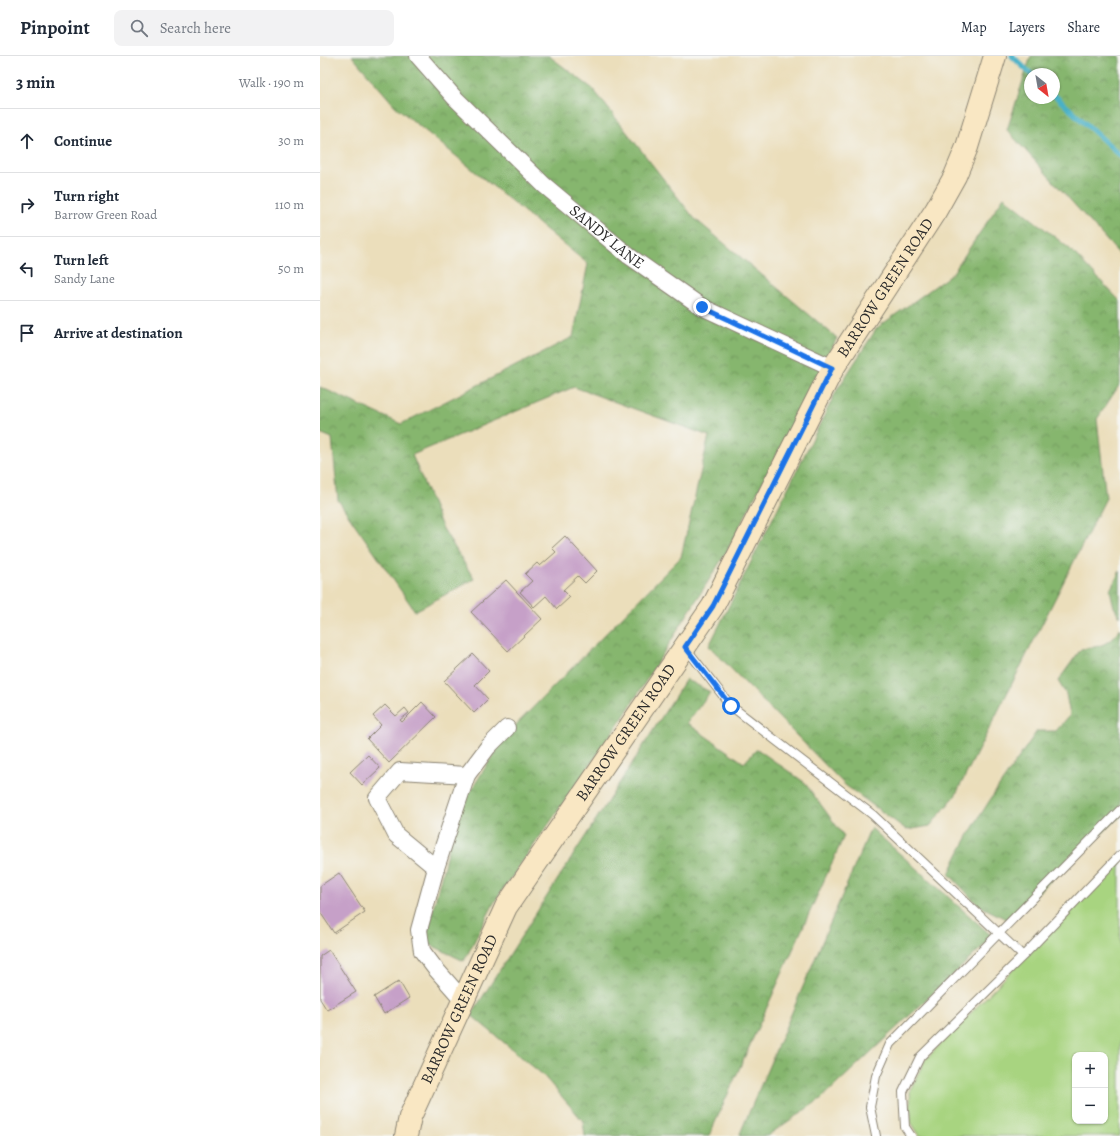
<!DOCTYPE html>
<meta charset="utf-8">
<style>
:root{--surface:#fff;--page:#f2f2f3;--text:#1f2937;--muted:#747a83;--line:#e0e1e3}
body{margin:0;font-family:Alegreya,serif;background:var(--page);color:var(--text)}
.controls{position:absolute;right:12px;bottom:12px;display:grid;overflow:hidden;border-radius:8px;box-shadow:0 1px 3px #0004}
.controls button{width:36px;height:36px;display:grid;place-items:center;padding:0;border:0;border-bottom:1px solid var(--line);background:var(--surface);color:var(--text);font:20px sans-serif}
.compass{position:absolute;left:704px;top:12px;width:36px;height:36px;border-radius:50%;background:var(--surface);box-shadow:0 1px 3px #0004;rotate:149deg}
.stop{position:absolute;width:12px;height:12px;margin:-9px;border:3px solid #1a73e8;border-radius:50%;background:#fff}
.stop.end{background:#1a73e8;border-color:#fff;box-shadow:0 1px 4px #0008}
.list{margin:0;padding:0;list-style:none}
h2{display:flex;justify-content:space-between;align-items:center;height:52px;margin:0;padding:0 16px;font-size:17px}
h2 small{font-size:13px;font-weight:400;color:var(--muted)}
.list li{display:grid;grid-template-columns:26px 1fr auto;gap:12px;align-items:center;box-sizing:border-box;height:64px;padding:0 16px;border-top:1px solid var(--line)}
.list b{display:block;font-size:15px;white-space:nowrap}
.list p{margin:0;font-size:13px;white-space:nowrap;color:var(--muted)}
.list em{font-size:13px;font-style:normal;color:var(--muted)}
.icon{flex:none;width:22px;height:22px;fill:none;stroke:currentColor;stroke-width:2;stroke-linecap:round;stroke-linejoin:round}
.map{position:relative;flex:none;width:800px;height:1080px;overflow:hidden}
header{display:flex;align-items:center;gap:24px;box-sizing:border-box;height:56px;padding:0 20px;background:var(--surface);border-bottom:1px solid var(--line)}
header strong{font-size:19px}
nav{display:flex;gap:22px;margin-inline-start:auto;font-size:14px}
.search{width:280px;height:36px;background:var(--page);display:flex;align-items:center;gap:10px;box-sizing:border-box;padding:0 14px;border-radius:8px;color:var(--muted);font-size:15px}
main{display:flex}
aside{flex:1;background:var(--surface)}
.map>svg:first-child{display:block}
.green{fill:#a8d480;stroke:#6a8056;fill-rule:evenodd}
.forest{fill:url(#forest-crowns);stroke:#58704c;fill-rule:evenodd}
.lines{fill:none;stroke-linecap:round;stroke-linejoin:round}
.stream{stroke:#48b1c7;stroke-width:5.5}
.building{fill:#c6a0c8}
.lane-casing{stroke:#8b8473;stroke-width:10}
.street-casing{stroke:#8b8473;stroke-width:18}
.secondary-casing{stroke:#8b8473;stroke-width:24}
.lane{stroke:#fff;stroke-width:8}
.street{stroke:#fff;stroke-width:16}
.secondary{stroke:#f9e7c3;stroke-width:22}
.route{stroke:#1a73e8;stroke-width:5}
.labels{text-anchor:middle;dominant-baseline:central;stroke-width:4;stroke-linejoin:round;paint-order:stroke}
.street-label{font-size:16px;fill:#2b2b2b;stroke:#f6f6f2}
</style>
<header>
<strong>Pinpoint</strong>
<div class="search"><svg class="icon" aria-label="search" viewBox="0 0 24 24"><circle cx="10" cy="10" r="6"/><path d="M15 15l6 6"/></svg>Search here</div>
<nav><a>Map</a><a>Layers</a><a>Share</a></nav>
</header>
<main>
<aside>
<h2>3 min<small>Walk · 190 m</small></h2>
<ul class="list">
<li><svg class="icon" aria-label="ahead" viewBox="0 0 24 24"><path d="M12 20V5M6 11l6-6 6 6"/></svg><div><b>Continue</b></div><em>30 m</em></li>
<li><svg class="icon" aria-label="right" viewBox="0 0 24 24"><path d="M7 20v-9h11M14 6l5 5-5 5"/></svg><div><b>Turn right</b><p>Barrow Green Road</p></div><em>110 m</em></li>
<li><svg class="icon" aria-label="left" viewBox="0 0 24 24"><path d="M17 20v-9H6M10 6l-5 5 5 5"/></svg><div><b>Turn left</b><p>Sandy Lane</p></div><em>50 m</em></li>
<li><svg class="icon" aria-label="arrive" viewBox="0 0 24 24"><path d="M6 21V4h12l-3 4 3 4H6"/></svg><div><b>Arrive at destination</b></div></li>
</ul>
</aside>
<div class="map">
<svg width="800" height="1080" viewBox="0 0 800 1080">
<defs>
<pattern id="forest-crowns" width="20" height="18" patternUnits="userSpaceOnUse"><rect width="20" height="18" fill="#86b66e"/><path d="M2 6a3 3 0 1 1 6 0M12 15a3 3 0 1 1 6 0" fill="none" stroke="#6e945b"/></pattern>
</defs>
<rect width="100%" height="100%" fill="#f6f6f2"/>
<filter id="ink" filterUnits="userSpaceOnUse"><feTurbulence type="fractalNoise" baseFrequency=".025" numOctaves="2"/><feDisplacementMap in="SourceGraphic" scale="8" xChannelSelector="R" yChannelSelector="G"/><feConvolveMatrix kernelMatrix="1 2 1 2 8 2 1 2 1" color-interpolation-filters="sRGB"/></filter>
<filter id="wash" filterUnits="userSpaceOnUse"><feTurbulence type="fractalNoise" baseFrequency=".012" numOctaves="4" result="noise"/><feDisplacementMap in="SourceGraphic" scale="16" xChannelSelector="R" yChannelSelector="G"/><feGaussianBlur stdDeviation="0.9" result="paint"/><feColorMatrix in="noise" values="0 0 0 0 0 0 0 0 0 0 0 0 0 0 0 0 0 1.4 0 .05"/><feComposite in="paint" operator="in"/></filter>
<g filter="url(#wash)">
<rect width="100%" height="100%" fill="#ebdebb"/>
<!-- green -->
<path class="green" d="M 800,804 L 800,1080 L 600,1080 L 591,1066 L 590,1034 L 605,1004 ZM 755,999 L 785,999 L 785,1065 L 755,1065 Z"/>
<!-- forest -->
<path class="forest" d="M 32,0 L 229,0 L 273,33 L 374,162 L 517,282 L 407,495 L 304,660 L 175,845 L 144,905 L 105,886 L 137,757 L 185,680 L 361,501 L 389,380 L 254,331 L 92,399 L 122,471 L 154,523 L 95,555 L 18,444 L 12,382 L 0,377 L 0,331 L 81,368 L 253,281 L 268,208 L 75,50 Z
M 711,0 L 800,0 L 800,199 L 687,74 ZM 710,18 L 734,18 L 734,42 L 710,42 Z
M 684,141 L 750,193 L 800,245 L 800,328 L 777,363 L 786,442 L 635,740 L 610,770 L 587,774 L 525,729 L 389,590 L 517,334 L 557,272 L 632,218 Z
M 800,515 L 800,561 L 794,551 L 790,534 Z
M 800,572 L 800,761 L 688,864 L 658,849 L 629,818 C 651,767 686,721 717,675 L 736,675 L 750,659 L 746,638 L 738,625 L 761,593 C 778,591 791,589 800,572 Z
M 366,623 L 390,636 L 367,667 L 424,707 L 437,693 L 484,726 L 524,780 L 389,1080 L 265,1080 L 263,1065 L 223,1019 L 151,959 Z
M 551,772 L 673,881 L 502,1042 L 447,1080 L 419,1080 Z"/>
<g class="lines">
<!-- stream -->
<path class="stream" d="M 692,0 L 711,18
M 734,39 L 800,99"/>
</g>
<g id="blocks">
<!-- building -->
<path class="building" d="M 245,480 L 277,515 L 265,527 L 258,520 L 243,534 L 250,541 L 237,553 L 226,540 L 214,551 L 200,536 L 212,525 L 205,518 L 217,507 L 220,510 L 236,496 L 232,492 Z
M 186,524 L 222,563 L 188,595 L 151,556 Z
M 153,598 L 169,615 L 155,629 L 168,643 L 154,657 L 124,625 Z
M 102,646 L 116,661 L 69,707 L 47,683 L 61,669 L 53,660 L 65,649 L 76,660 L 85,652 L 89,657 L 80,664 L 82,666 Z
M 48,699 L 60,712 L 42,729 L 30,716 Z
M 19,817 L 45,856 L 14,877 L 0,856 L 0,830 Z
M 9,894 L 36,936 L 7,954 L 0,943 L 0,900 Z
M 79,925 L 89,942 L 64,958 L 54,941 Z"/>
</g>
</g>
<g filter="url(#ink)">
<use href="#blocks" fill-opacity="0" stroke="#8b8473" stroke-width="1"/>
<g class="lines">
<defs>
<path id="lane" d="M 365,591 L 411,650 L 553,759 L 703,900
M 556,1080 L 550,1051 L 556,1020 L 570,988 L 800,754
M 591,1080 L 585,1071 L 583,1036 L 600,1001 L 703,900 L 800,799"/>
<g id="street">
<path id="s1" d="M 98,0 L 134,41 L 224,129 L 309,200 L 382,251 L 513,312"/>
<path d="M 116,812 L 76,779 L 57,742 L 80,715 L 147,719"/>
<path d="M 143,944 L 114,911 L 102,895 L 99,874 L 116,812 L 147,719 L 168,691 L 187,672"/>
</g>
<g id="secondary">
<path id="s2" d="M 86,1080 L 90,1061 L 186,851 L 393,550 L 513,312 L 616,154 L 635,120 L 647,91 L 675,0"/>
</g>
</defs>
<!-- lane casing -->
<use href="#lane" class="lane-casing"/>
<!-- street casing -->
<use href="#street" class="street-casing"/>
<!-- secondary casing -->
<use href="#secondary" class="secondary-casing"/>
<!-- lane -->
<use href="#lane" class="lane"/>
<!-- street -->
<use href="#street" class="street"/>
<!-- secondary -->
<use href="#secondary" class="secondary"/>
</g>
</g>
<g class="lines" filter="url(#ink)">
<!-- route -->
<path class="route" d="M 382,251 L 512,312 L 393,550 L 365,591 L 411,650"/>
</g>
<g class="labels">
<!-- street labels -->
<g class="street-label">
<text stroke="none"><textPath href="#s1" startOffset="262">SANDY LANE</textPath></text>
<text stroke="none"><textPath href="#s2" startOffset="978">BARROW GREEN ROAD</textPath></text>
<text stroke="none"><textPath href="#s2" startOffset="462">BARROW GREEN ROAD</textPath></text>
<text stroke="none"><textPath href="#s2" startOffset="138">BARROW GREEN ROAD</textPath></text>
</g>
</g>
</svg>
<div class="controls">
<button>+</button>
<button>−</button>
</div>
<svg class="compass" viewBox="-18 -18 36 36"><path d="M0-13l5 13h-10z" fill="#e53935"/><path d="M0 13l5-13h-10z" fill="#747a83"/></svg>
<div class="stop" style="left:411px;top:650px"></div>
<div class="stop end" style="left:382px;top:251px"></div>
</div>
</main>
